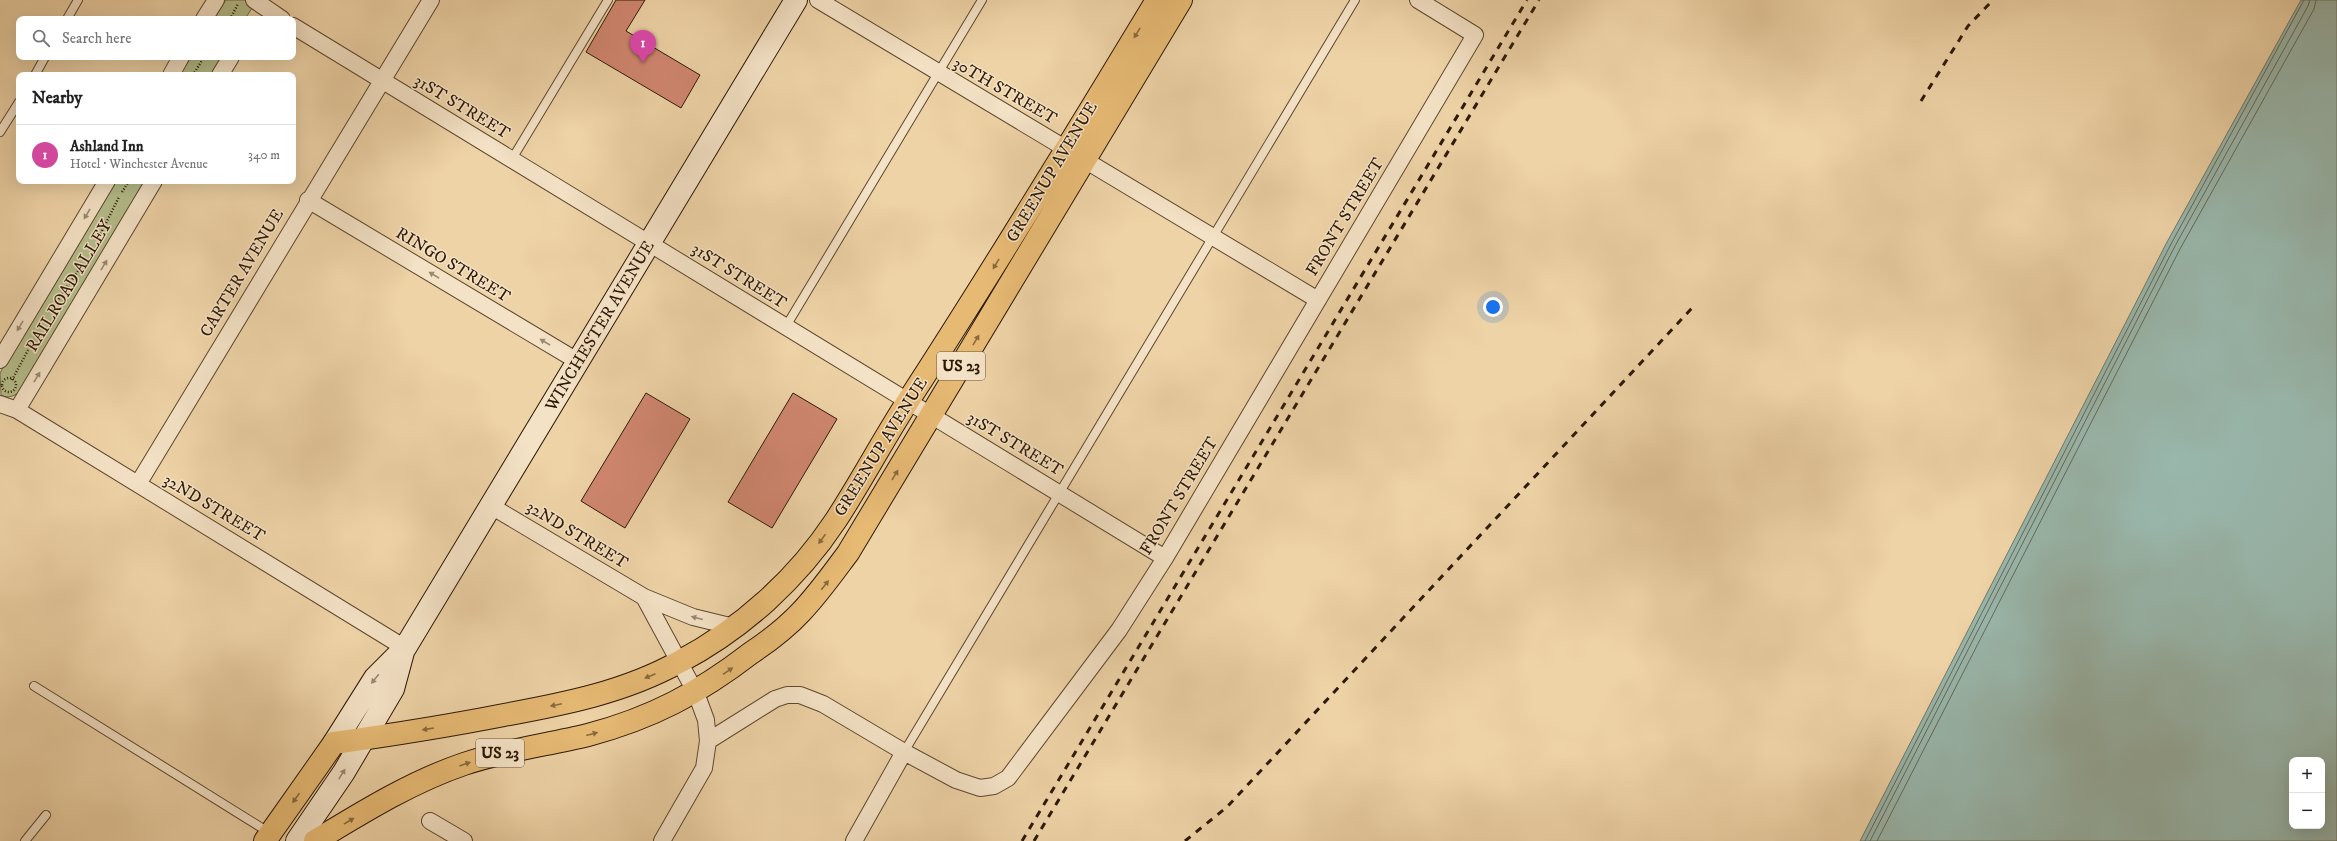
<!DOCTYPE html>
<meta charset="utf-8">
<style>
:root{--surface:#fff;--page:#f2f2f2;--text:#222;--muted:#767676;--line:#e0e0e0;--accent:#8f2418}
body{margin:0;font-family:"IM FELL DW Pica",serif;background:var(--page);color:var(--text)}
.controls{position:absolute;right:12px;bottom:12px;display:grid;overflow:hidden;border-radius:8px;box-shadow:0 4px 16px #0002}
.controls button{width:36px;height:36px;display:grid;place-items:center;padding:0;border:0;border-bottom:1px solid var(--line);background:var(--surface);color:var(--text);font:20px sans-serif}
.you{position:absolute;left:1493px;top:307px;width:14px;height:14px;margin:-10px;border:3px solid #fff;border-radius:50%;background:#1a73e8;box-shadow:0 0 0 6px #1a73e833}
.badge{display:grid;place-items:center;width:26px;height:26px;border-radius:50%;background:var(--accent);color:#fff;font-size:13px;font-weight:700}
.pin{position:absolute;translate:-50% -33px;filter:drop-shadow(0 1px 2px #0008)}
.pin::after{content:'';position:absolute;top:21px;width:14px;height:12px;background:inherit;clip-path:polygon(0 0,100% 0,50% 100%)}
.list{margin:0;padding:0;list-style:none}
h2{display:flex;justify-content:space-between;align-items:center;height:52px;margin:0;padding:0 16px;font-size:17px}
h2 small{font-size:13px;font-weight:400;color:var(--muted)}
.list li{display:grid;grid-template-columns:26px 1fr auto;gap:12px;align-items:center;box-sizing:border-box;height:60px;padding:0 16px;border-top:1px solid var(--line)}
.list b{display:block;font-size:15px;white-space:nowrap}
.list p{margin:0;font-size:13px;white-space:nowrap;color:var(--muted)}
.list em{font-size:13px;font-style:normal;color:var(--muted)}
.icon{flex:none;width:22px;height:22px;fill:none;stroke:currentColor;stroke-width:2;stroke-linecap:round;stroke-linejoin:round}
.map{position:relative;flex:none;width:2337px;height:841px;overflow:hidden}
.search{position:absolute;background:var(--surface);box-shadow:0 4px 16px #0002;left:16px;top:16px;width:280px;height:44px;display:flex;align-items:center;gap:10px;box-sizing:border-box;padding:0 14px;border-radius:8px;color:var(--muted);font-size:15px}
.panel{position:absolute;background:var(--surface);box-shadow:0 4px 16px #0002;left:16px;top:72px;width:280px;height:112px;border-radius:8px}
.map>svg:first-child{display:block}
.green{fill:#b4be8b;stroke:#706c48}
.water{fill:#99b7ac;stroke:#6e7869;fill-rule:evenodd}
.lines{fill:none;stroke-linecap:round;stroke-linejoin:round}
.shore{stroke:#636858;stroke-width:1}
.building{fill:#d18771;stroke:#2d1905}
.service-casing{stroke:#5d482e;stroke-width:10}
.minor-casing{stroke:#5d482e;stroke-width:18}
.secondary-casing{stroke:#2d1905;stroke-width:24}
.trunk-casing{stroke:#2d1905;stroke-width:24}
.path{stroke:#2d1905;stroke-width:2.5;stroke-dasharray:1 2;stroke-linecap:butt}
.service{stroke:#f4e2c6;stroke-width:8}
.minor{stroke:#f4e2c6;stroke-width:16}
.secondary{stroke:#f4e2c6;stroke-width:22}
.trunk{stroke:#e7ba74;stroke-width:22}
.rail{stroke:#2d1905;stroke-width:3;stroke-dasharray:7 7;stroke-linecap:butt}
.oneway{fill:#8a6a3c}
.oneway2{fill:#9a886f}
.labels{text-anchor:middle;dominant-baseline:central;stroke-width:3;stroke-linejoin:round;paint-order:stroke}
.shield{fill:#f4e2c6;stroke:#69553f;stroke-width:1}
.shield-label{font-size:16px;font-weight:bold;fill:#2d1905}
.street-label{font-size:17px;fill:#2d1905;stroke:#f4e2c6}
</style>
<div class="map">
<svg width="2337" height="841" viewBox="0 0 2337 841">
<rect width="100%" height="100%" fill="#eed3a7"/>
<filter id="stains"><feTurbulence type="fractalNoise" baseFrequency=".005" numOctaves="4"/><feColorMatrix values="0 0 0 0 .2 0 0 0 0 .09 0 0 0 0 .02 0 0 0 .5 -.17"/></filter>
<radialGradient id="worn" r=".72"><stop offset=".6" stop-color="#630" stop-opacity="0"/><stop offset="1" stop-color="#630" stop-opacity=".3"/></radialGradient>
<!-- green -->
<path class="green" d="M 226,0 L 257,0 L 245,19 L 214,19 Z
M 191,57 L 222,57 L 211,75 L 180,75 Z
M 116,181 L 147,181 L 21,390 C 15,396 9,399 1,395 L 0,373 Z"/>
<!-- water -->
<path class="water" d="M 2301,0 L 2337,0 L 2337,841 L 1860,841 L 2167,242 ZM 2292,760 L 2322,760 L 2322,826 L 2292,826 Z"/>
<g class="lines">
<!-- shore -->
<path class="shore" d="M 1865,841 L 2171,244 L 2304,0
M 1870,841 L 2175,246 L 2308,6 L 2310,0
M 1877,841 L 2180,249 L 2314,9 L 2316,0"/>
</g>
<!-- building -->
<path class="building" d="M 616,0 L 645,0 L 626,31 L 700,75 L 681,108 L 586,52 Z
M 646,393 L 690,419 L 625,528 L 581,501 Z
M 793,393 L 837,419 L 772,528 L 728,502 Z"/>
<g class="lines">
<defs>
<path id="service" d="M 67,19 L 78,0
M 35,75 L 45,57
M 0,132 L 19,102
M 512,159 L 608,0
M 785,328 L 982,0
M 34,686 L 270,833
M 904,752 L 1355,0
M 25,841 L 46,815"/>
<path id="minor" d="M 254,0 L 282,19
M 818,0 L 1318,300
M 204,19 L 216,0
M 293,26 L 1165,558
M 171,75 L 181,57
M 220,75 L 231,57
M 308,200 L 579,362
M 0,360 L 107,181
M 0,404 L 17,410 L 405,648
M 17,410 L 154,181
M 138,484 L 431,0
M 491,506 L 644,597 L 693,617 L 734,627
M 644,597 L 696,693 L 706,720 L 708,741 L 704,768 L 662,841
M 708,741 L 775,699 L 787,695 L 800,695 L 823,704 L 904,752 L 956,780 L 980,788 L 994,786 L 1008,778 L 1119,630 L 1165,558 L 1475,35 L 1418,0
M 430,821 L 464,841
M 854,841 L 904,752"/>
<path id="secondary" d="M 334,743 L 375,678 L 405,648 L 796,0
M 297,841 L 344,772 L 393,689 L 403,652"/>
<path id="trunk" d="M 265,841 L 334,743 C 391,735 448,726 504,715 C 564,704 625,692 679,662 C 742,629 797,579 836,520 C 862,480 884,438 910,398 C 995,267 1076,134 1157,0
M 315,841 C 363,812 411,782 464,764 C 505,750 547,745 588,735 C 652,718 699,693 751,653 C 769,641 787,627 801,612 C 819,593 833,573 848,553 L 1181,0"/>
</defs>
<!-- service casing -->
<use href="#service" class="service-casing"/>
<!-- minor casing -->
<use href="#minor" class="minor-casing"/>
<!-- secondary casing -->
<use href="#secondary" class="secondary-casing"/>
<!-- trunk casing -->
<use href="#trunk" class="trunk-casing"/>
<!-- path -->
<path class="path" d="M 230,19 L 238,4
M 193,75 L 204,57
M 122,192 L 129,181
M 98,239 L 119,197
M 52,309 L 82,265
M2 385a7 7 0 1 1 14 0a7 7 0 1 1-14 0Z
M 12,380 L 34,339"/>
<!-- service -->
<use href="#service" class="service"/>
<!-- minor -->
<use href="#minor" class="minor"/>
<!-- secondary -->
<use href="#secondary" class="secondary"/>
<!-- trunk -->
<use href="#trunk" class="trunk"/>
<!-- rail -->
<path class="rail" d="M 1921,101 L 1968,26 L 1993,0
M 1022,841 L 1527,0
M 1034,841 L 1539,0
M 1185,841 L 1227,807 L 1692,308"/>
</g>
<!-- one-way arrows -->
<defs><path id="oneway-solid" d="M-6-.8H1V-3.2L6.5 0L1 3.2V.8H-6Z"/></defs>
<g class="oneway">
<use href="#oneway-solid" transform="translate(1137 33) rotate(121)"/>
<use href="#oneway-solid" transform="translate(996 264) rotate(121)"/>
<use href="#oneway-solid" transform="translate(976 340) rotate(-59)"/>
<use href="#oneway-solid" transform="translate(895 475) rotate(-59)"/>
<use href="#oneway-solid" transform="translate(822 539) rotate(126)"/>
<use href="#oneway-solid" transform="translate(825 585) rotate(-52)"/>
<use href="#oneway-solid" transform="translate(728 671) rotate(-34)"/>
<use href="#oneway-solid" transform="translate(650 676) rotate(157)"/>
<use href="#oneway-solid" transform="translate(556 705) rotate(168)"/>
<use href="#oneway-solid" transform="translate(428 729) rotate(171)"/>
<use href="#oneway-solid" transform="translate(592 734) rotate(-15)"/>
<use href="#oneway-solid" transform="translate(465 764) rotate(-19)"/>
<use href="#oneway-solid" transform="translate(296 798) rotate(125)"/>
<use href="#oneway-solid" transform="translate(349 821) rotate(-31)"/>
</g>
<g class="oneway2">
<use href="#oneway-solid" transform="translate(87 214) rotate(121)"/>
<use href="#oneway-solid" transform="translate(104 265) rotate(-59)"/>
<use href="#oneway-solid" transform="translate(434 275) rotate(-149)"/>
<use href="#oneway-solid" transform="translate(20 326) rotate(121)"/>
<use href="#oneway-solid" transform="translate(545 342) rotate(-149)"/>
<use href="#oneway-solid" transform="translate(37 377) rotate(-59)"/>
<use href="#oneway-solid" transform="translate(697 618) rotate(-165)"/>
<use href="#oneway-solid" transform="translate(375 679) rotate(129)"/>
<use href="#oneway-solid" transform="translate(342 774) rotate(-58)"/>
</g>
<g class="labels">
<!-- shield labels -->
<g class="shield">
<rect x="937" y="352" width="48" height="28" rx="3"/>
<rect x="476" y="739" width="48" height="28" rx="3"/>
</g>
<g class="shield-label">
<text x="961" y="366">US 23</text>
<text x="500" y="753">US 23</text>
</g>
<!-- street labels -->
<g class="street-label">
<text transform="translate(1005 91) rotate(30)">30TH STREET</text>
<text transform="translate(462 107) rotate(31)">31ST STREET</text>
<text transform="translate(1052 172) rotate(-59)">GREENUP AVENUE</text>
<text transform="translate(1345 217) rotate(-59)">FRONT STREET</text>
<text transform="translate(453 265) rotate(31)">RINGO STREET</text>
<text transform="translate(242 273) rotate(-59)">CARTER AVENUE</text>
<text transform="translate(739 276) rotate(32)">31ST STREET</text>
<text transform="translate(69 286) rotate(-59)">RAILROAD ALLEY</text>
<text transform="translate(600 326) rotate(-59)">WINCHESTER AVENUE</text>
<text transform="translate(1015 444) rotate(31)">31ST STREET</text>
<text transform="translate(881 447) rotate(-58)">GREENUP AVENUE</text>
<text transform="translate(1179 496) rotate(-59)">FRONT STREET</text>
<text transform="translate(214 508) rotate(31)">32ND STREET</text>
<text transform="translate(577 535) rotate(31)">32ND STREET</text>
</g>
</g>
<rect width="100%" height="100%" filter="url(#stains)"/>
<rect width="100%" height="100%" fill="url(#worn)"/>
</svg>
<div class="controls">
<button>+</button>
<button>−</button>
</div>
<div class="you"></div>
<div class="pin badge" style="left:643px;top:63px;background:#d1479c">1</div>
<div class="search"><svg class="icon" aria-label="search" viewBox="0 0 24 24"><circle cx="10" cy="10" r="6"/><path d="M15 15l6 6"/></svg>Search here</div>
<section class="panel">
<h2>Nearby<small></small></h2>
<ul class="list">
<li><span class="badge" style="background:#d1479c">1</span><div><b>Ashland Inn</b><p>Hotel · Winchester Avenue</p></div><em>340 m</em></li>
</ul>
</section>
</div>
